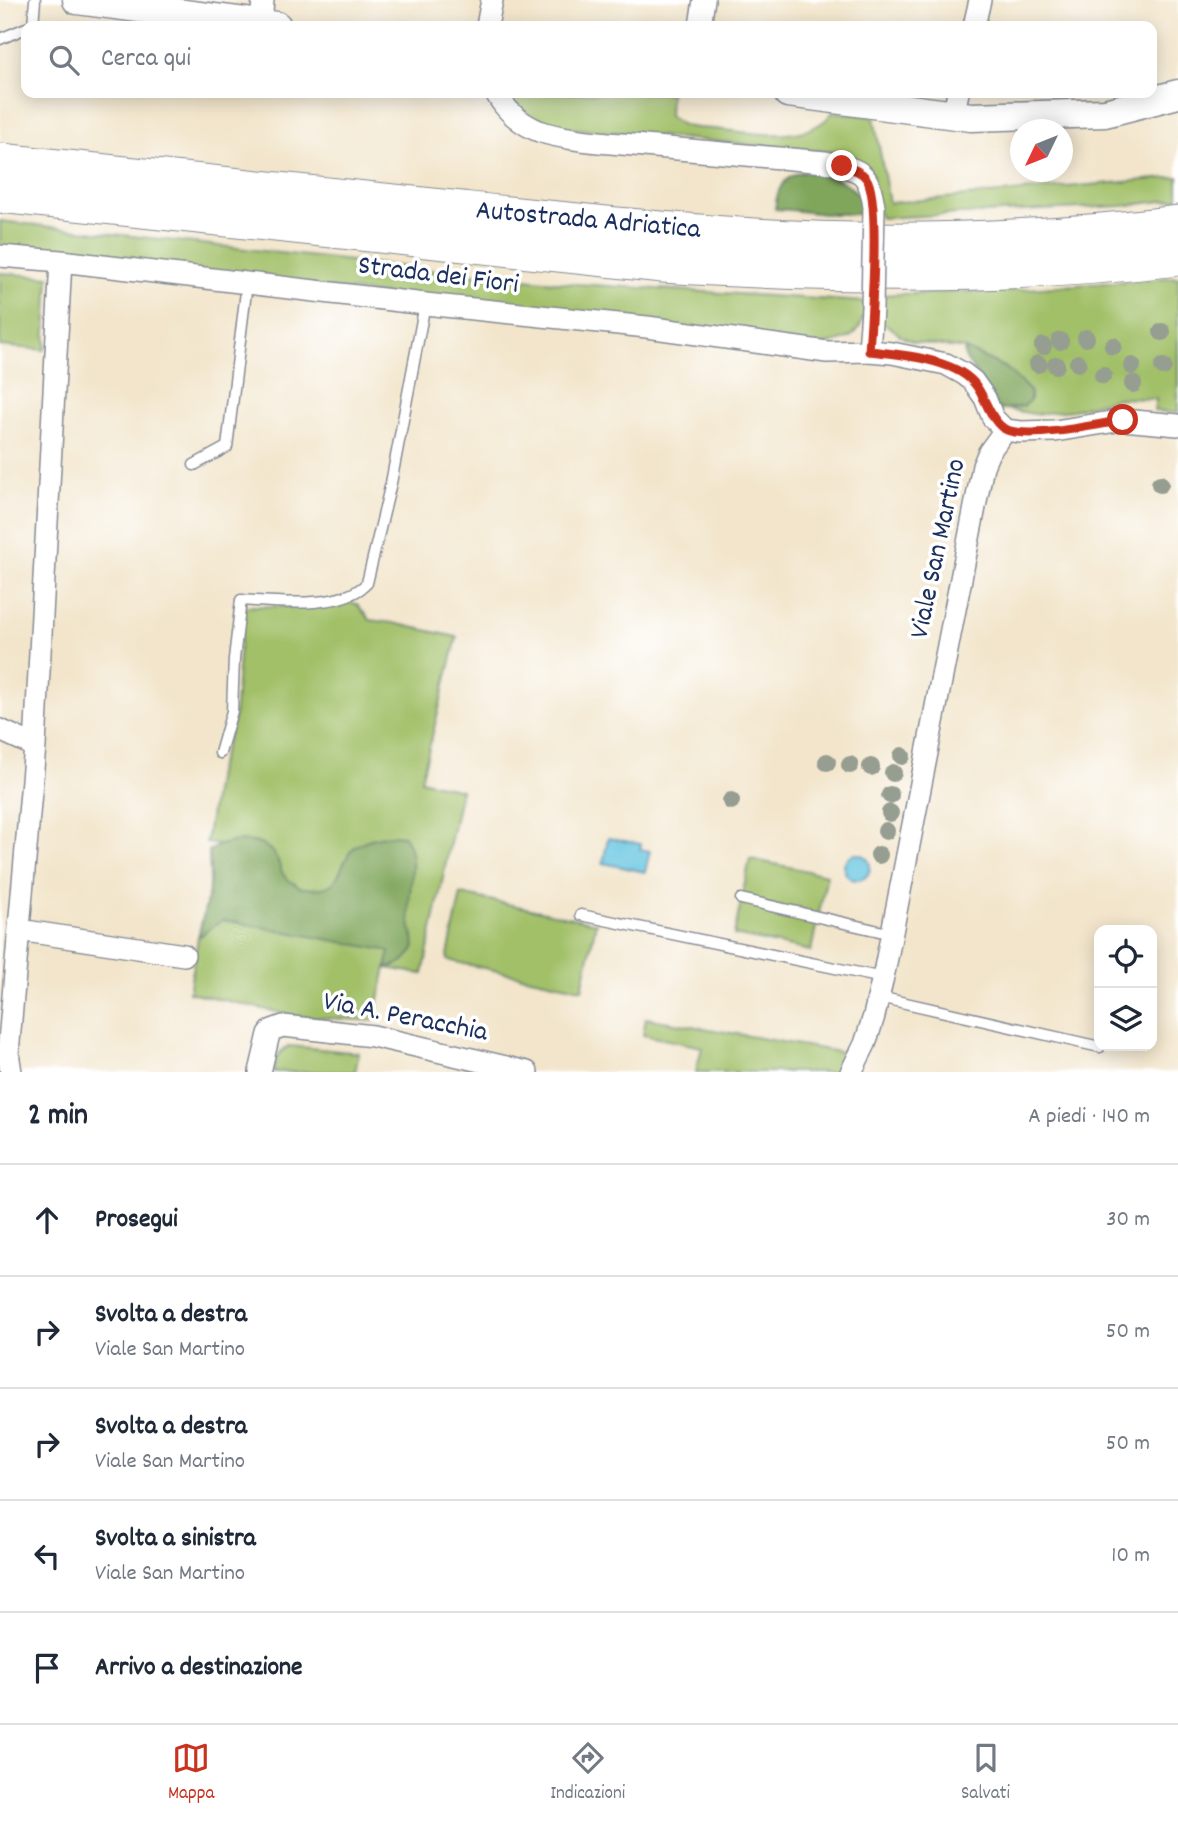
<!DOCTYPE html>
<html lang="it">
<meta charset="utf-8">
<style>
:root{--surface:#fff;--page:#f6f6f7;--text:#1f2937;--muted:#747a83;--line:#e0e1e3;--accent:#c8321e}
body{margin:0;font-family:Dekko,sans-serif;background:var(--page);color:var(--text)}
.controls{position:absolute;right:21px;bottom:21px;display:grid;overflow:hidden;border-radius:14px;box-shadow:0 4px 18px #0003}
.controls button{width:63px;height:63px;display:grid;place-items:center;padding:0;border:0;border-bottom:2px solid var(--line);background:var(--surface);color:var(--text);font:35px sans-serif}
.compass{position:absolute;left:1010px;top:119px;width:63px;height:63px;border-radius:50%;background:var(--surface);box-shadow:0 4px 18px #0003;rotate:227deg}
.stop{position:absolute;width:21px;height:21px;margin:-16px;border:5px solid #c8321e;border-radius:50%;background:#fff}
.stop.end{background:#c8321e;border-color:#fff;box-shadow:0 2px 7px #0008}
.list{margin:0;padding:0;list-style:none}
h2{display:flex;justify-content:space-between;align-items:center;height:91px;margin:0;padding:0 28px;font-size:30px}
h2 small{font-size:23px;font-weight:400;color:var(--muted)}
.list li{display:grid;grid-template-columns:46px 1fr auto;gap:21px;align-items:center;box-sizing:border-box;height:112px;padding:0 28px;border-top:2px solid var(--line)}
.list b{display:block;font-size:26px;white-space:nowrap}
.list p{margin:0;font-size:23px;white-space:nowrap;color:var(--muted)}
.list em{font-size:23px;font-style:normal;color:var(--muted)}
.icon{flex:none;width:38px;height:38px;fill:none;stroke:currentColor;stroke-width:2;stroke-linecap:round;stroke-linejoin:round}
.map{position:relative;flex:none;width:1178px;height:1072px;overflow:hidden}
.search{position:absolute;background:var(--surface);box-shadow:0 4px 18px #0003;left:21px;right:21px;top:21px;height:77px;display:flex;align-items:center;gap:18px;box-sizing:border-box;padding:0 24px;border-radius:14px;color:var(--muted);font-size:26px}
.sheet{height:651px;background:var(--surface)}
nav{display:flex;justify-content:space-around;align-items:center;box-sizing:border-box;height:98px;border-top:2px solid var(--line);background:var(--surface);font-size:19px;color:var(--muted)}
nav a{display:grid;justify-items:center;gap:4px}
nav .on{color:var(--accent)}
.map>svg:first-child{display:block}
.green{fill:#a1c068;stroke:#5e7863;stroke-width:2}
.forest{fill:#80a65c;stroke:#4e6a5d;stroke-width:2}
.water{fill:#61c3df;stroke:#3e799e;stroke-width:2}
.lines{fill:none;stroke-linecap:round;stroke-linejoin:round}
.service-casing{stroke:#868a94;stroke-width:13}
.minor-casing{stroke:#868a94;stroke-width:24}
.secondary-casing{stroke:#868a94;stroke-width:31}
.motorway-casing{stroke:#868a94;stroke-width:39}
.service{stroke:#fff;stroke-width:10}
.minor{stroke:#fff;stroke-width:21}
.secondary{stroke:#fff;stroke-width:28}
.motorway{stroke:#fff;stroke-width:37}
.minor-bridge-casing{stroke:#868a94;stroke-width:24;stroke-linecap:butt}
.minor-bridge{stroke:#fff;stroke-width:21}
.tree{fill:#969d91}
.route{stroke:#c8321e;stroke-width:9}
.labels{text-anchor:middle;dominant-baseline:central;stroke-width:7;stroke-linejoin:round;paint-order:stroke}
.street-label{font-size:28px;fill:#1b2f5e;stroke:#fff}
</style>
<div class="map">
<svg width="1178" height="1072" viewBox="0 0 1178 1072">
<rect width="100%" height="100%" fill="#fff"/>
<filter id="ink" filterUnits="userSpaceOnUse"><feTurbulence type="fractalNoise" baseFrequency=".0143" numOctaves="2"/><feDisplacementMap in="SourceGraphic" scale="14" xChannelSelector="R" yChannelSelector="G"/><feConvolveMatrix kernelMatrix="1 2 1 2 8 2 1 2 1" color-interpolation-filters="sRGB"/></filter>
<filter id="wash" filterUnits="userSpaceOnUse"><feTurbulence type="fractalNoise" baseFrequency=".00686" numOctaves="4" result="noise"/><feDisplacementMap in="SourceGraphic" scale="28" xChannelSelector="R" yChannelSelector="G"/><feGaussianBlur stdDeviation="1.57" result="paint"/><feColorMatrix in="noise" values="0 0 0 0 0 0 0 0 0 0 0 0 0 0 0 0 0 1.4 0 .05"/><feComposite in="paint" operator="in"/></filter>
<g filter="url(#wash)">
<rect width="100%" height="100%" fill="#f2e5cb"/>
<!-- green -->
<path class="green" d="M 511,93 L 670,93 L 669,116 C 673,119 678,123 683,125 C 692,129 705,128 715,129 C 751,133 809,145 833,112 L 874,117 L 889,203 L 1178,177 L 1178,199 L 1122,206 L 881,218 L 854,162 L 833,152 L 567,128 C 540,122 519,123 511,93 Z
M 0,221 L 439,271 L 577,284 L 865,302 C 864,335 850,341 820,345 L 0,250 Z
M 0,273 L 49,277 L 45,350 L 0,346 Z
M 1178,277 L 1178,413 L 1154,411 L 1156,399 L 1117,398 L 1073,410 L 1034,414 L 1006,409 L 1024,406 L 1006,368 L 965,349 L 914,342 L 902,337 L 894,330 L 882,322 L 878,314 L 878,295 L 1015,290 Z
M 337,600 L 357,604 L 370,620 L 393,623 L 457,637 L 421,780 L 461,790 L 423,974 L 386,968 L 374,1021 L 294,1016 L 189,992 L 198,937 L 213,926 L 226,846 L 206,843 L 217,773 L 234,719 L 243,606 L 309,607 Z
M 750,859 L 827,875 L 811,951 L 734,935 Z
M 461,894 L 596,923 L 582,989 L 447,960 Z
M 646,1018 L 845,1053 L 836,1072 L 696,1072 L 702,1047 L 643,1035 Z
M 290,1046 L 359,1053 L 355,1072 L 273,1072 C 276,1059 277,1051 290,1046 Z"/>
<!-- forest -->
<path class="forest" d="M 802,172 C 822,172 854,180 861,203 C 862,206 862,210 863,214 L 825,214 L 790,210 L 775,209 C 777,190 782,177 802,172 Z
M 965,349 L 1006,368 L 1030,391 L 1030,400 L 1024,406 L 997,410 L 977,374 L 967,361 L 964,354 Z
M 389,835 L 404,836 C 419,858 409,884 409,908 C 408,922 413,934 415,947 C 406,961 403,964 386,968 L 390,951 L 223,920 L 198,937 L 208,896 L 210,879 L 209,851 C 226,839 260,836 274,854 C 285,868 275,873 295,884 C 299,887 300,888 305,888 C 342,892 335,874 350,852 C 360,839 375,838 389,835 Z"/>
<!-- water -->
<path class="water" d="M 608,838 L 641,844 L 640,849 L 650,851 L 645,872 L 603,863 Z
M844 867a13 13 0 1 1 26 0a13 13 0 1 1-26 0Z"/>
</g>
<g filter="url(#ink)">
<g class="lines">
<defs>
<path id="service" d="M 31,26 L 33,25 L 35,0
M 0,39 L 26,28
M 194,465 L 227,447 L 247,283
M 220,753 L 232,711 L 234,659 L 241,600 C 274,602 343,610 367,583 L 391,483 L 425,304
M 741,899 L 892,934
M 581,915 L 883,978
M 879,997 L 1100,1047"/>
<path id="minor" d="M 261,24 L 263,0
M 487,26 L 492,0
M 700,26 L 704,0
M 974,26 L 980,0
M 496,93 C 505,110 521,124 539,131 C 567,141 613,143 644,146 C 704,151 765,157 825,162 C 859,170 869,169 874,207
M 953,115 L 958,93
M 0,256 L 61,261 L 425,304 L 647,327 L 827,352 L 869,351 L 892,353 L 946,364 L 964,374 L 973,381 L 985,398 L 993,418 L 1005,430 L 989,452 L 983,466 L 885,968 L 874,1016 L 865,1044 L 851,1072
M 869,351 L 872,309
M 1005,430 L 1021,432 L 1055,431 L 1123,420 L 1178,425
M 0,730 L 35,746
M 19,930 L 184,955
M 11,1072 L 8,1053 L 35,746 L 61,261
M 260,1072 L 269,1034 L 272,1030 L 283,1026 L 373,1036 L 527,1072"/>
<path id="secondary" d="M 77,0 L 277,26
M 788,93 L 971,117 L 1105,113 L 1178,94"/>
<path id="motorway" d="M 0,162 C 154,178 307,194 461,210 C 554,220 646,230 739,236 C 882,246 1036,241 1178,224
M 0,194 L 663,264 C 836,275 1006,277 1178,257"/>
</defs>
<!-- service casing -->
<use href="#service" class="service-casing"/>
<!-- minor casing -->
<use href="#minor" class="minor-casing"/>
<!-- secondary casing -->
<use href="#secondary" class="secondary-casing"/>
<!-- motorway casing -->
<use href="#motorway" class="motorway-casing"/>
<!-- service -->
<use href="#service" class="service"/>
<!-- minor -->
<use href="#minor" class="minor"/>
<!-- secondary -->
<use href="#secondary" class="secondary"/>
<!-- motorway -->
<use href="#motorway" class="motorway"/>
<defs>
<path id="minor-bridge" d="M 872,309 L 874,207"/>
</defs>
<!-- minor-bridge casing -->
<use href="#minor-bridge" class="minor-bridge-casing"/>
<!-- minor-bridge -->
<use href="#minor-bridge" class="minor-bridge"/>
</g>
<!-- trees -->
<g class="tree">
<circle cx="1162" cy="332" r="9"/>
<circle cx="1086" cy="338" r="9"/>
<circle cx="1060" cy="341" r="9"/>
<circle cx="1043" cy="346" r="9"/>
<circle cx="1113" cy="346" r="9"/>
<circle cx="1078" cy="363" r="9"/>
<circle cx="1038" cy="364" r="9"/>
<circle cx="1056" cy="365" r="9"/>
<circle cx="1132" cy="366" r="9"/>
<circle cx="1163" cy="367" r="9"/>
<circle cx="1103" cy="375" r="9"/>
<circle cx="1133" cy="384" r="9"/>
<circle cx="1160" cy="484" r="9"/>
<circle cx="902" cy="756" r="9"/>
<circle cx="827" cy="762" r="9"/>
<circle cx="850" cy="765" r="9"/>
<circle cx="871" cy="767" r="9"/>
<circle cx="893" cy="773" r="9"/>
<circle cx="890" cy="795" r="9"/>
<circle cx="731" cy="801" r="9"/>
<circle cx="890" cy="813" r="9"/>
<circle cx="886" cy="831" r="9"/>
<circle cx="879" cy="855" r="9"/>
</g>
</g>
<g class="lines" filter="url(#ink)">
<!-- route -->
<path class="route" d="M 842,166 C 851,169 860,170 866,178 C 881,197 871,322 869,351 C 898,354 954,359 974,383 C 985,395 991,424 1007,430 C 1031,439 1096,425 1123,420"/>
</g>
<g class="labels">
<!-- street labels -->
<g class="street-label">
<text transform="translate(588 222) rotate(5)">Autostrada Adriatica</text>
<text transform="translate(438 277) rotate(7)">Strada dei Fiori</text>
<text transform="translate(940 549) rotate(-78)">Viale San Martino</text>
<text transform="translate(405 1019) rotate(11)">Via A. Peracchia</text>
</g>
</g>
</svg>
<div class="controls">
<button><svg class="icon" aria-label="locate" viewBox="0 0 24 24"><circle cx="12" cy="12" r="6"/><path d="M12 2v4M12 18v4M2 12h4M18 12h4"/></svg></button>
<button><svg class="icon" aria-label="layers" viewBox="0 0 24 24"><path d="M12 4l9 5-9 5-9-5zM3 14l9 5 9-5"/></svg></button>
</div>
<svg class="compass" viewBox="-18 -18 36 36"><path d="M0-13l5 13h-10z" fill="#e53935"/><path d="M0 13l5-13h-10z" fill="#747a83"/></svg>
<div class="stop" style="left:1123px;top:420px"></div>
<div class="stop end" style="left:842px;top:166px"></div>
<div class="search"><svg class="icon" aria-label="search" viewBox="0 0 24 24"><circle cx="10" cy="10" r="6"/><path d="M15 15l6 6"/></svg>Cerca qui</div>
</div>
<section class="sheet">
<h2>2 min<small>A piedi · 140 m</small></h2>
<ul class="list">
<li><svg class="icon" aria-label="ahead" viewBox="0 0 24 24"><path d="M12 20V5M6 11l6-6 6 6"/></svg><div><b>Prosegui</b></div><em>30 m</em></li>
<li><svg class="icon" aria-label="right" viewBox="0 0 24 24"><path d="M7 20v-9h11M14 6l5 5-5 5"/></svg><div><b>Svolta a destra</b><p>Viale San Martino</p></div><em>50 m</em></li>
<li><svg class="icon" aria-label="right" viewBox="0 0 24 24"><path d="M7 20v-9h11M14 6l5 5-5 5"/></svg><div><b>Svolta a destra</b><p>Viale San Martino</p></div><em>50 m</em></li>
<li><svg class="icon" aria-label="left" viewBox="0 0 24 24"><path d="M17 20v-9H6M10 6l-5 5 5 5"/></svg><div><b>Svolta a sinistra</b><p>Viale San Martino</p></div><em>10 m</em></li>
<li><svg class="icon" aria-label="arrive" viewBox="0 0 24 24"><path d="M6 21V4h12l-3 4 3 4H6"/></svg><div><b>Arrivo a destinazione</b></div></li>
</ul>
</section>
<nav>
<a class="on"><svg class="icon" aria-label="map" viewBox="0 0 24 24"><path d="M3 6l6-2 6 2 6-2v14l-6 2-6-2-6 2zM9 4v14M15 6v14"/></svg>Mappa</a>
<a><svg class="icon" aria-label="directions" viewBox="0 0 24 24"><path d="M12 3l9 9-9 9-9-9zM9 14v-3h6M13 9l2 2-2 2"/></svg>Indicazioni</a>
<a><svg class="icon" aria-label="saved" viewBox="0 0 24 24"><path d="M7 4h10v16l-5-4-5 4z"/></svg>Salvati</a>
</nav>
